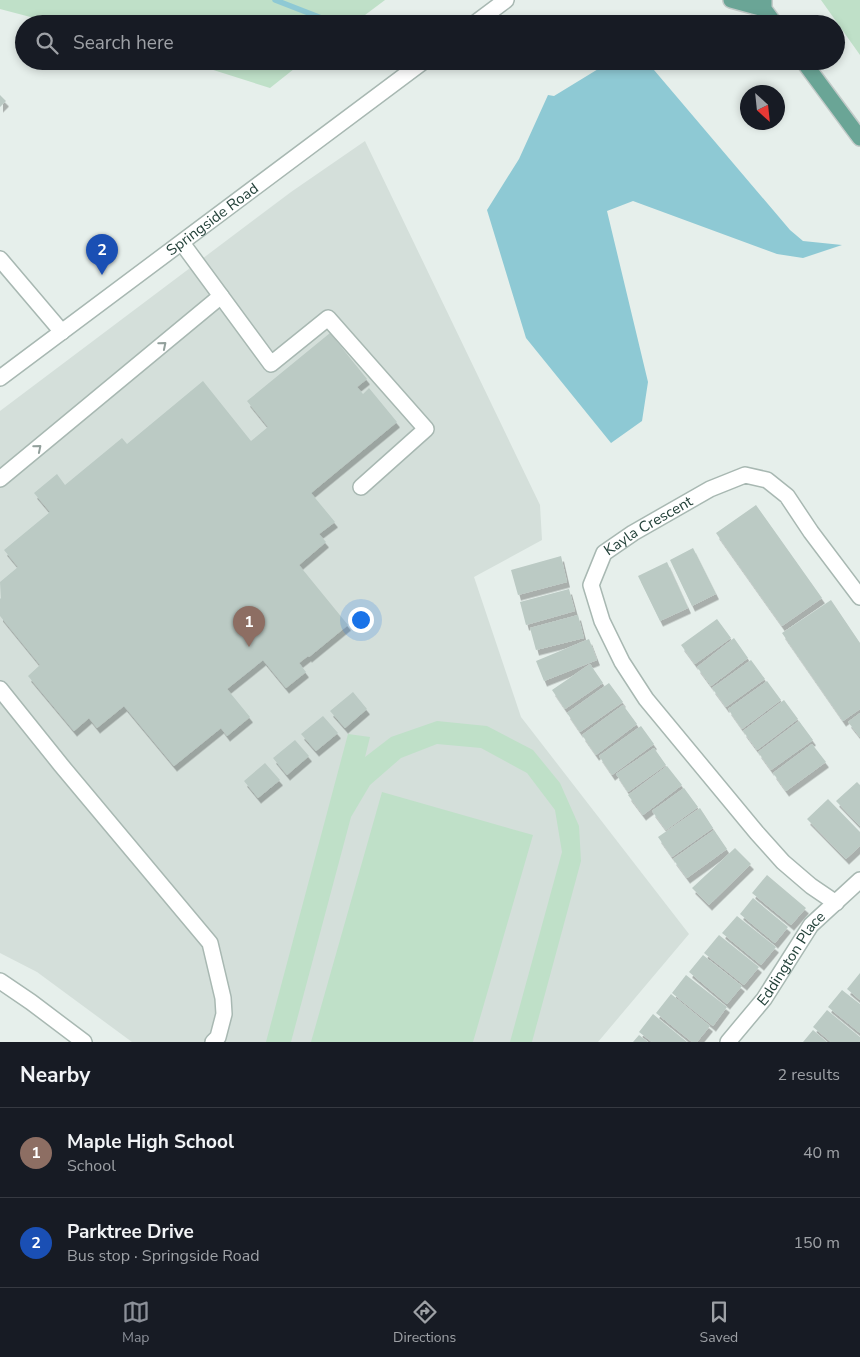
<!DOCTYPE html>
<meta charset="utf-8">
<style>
:root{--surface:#171b24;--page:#242831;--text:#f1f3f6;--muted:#9ea1a6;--line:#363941;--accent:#8c9099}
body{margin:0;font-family:"Nunito Sans",sans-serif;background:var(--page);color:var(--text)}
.compass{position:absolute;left:740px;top:85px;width:45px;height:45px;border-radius:50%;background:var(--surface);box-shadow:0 2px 8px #0003;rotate:153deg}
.you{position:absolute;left:360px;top:619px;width:18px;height:18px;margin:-12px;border:4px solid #fff;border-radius:50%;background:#1a73e8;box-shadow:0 0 0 8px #1a73e833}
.badge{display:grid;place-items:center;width:32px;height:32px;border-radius:50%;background:var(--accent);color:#fff;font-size:16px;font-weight:700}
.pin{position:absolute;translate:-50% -41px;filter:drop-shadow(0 1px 2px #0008)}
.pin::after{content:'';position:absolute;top:26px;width:18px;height:15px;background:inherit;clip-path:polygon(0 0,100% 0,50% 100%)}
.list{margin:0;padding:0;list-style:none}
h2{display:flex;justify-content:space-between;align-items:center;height:65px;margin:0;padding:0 20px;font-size:21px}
h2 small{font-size:16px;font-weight:400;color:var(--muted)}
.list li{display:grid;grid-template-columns:32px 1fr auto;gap:15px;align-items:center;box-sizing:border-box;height:90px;padding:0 20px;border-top:1px solid var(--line)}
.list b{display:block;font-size:19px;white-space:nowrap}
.list p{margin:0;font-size:16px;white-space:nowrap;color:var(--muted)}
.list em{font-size:16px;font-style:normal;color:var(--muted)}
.icon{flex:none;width:28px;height:28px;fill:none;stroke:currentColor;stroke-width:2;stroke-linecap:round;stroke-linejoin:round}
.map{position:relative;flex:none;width:860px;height:1042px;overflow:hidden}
.search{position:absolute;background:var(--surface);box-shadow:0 2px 8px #0003;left:15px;right:15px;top:15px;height:55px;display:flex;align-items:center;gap:12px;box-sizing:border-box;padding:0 18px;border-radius:28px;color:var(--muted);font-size:19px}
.sheet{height:245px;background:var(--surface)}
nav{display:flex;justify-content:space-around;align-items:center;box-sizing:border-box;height:70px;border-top:1px solid var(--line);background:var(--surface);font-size:14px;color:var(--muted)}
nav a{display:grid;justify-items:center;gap:2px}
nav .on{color:var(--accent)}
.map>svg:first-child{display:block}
.built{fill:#d4dfda}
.green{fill:#bfe0c8}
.water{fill:#8ec9d4}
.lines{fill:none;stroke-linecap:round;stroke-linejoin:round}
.stream{stroke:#8ec9d4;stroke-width:5.5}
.building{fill:#bbcac4;filter:url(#shadow)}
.minor-casing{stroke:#a8b8b2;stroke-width:18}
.major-casing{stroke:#c2cac8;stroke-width:18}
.minor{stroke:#fff;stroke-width:15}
.major{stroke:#6aa596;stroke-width:15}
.oneway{stroke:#92a09c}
.labels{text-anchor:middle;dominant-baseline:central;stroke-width:5;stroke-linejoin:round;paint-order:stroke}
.street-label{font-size:15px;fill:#24423a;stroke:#f7fbf9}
</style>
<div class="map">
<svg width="860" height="1042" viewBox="0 0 860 1042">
<defs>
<filter id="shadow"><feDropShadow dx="3" dy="5.5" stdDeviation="0" flood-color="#0004"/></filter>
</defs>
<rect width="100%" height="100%" fill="#e6efeb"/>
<!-- built -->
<path class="built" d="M 365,141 L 540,505 L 542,540 L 474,577 L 521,717 L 689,934 L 598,1042 L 132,1042 L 37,972 L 0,953 L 0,411 L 291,192 Z"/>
<!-- green -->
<path class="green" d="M 0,0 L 385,0 L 353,24 L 57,24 L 0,9 Z
M 821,0 L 860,0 L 860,55 Z
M 185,61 L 304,61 L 270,88 Z
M 437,721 L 487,726 L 533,750 L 560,783 L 579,826 L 581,861 L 532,1042 L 510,1042 L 562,852 L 555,810 L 527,773 L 481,748 L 437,744 L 401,758 L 370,785 L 351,817 L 291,1042 L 266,1042 L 348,734 L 370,737 L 365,757 L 391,737 Z
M 382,792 L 533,835 L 473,1042 L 311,1042 Z"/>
<!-- water -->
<path class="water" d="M 608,63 L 654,70 L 790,230 L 803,241 L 842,245 L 803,258 L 777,254 L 633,201 L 607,211 L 648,382 L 642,421 L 611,443 L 526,338 L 487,210 L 519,159 L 548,95 L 554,96 Z"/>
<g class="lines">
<!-- stream -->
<path class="stream" d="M 275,0 L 337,24"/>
</g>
<!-- building -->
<path class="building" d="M 0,95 L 6,101 L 0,107 Z
M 330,333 L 367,379 L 357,387 L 363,394 L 369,388 L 397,422 L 311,493 L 335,522 L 319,534 L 326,542 L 299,565 L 348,625 L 309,657 L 308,656 L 299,663 L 306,672 L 286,688 L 263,660 L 227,689 L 250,717 L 227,736 L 221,728 L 174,766 L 124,706 L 97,728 L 89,718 L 74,731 L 28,676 L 40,665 L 0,616 L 0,599 L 1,598 L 0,582 L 18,567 L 4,550 L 50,512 L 34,493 L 57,474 L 65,485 L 122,438 L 127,444 L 203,381 L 251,441 L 268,427 L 247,401 Z
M 756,505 L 822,598 L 782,626 L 716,533 Z
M 693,548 L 716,594 L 692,606 L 670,560 Z
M 561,556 L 567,582 L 518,595 L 511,570 Z
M 667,562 L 688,608 L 660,621 L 638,576 Z
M 569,589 L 575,611 L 526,625 L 520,602 Z
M 831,600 L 860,643 L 860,709 L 843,721 L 782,633 Z
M 578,615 L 584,638 L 536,650 L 530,628 Z
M 717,619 L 731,638 L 695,664 L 681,645 Z
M 734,638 L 748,658 L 711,686 L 697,667 Z
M 589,639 L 597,660 L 544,681 L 536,661 Z
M 751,660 L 765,679 L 726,707 L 712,688 Z
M 590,664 L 603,683 L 565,709 L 552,690 Z
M 767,681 L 781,700 L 742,729 L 728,709 Z
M 609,683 L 623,702 L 580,732 L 567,713 Z
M 353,692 L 367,709 L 345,728 L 330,711 Z
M 784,700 L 798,719 L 757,750 L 743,731 Z
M 623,705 L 637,724 L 596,755 L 582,735 Z
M 860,713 L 860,737 L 848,722 Z
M 323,716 L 338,733 L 316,751 L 301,734 Z
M 799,721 L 813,740 L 771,770 L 758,752 Z
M 641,726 L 654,744 L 612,775 L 599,756 Z
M 295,740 L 309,756 L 287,775 L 273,758 Z
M 812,744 L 826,762 L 786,791 L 773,773 Z
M 654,748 L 666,765 L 628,792 L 616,774 Z
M 265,763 L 280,780 L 258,798 L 244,781 Z
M 667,766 L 682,785 L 643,815 L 628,795 Z
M 857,782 L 860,785 L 860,826 L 836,801 Z
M 684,788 L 698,807 L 666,830 L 652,811 Z
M 828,799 L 860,832 L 860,846 L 846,859 L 807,819 Z
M 700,808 L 713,828 L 672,857 L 658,837 Z
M 714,830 L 727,849 L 687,878 L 673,859 Z
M 735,848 L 751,864 L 709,905 L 692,888 Z
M 767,875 L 806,908 L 791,925 L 752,893 Z
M 753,898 L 788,927 L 775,943 L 740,914 Z
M 737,916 L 776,947 L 761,965 L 722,933 Z
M 719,935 L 759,967 L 744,985 L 704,953 Z
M 703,955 L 742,986 L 727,1004 L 689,972 Z
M 860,973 L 860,1000 L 847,989 Z
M 686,975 L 727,1007 L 713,1026 L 672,993 Z
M 842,990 L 860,1004 L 860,1033 L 828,1007 Z
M 671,994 L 710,1026 L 697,1042 L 692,1042 L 656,1013 Z
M 827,1010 L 860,1037 L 860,1042 L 831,1042 L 813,1027 Z
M 653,1014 L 687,1042 L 652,1042 L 639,1032 Z
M 813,1030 L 827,1042 L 803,1042 Z
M 639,1035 L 648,1042 L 633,1042 Z"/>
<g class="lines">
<defs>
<g id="minor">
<path d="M 474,24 L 506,0"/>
<path d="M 182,243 L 271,364 L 328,318 L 426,429 L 361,487"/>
<path d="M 0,259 L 62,332"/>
<path id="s1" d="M 0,378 L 424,61"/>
<path d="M 0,479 L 221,296"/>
<path d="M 0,689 L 61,765 L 210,943 L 223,998 L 224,1014 L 218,1037 L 213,1042"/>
<path id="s2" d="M 836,903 L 811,886 L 783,862 L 757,833 L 646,699 L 622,662 L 602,621 L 591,585 L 604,553 L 633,533 L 710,489 L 745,475 L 767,480 L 787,496 L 811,532 L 860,597"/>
<path d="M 0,981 L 31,1002 L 84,1042"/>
<path id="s3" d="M 728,1042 L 764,999 L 811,925 L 860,880"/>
</g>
<path id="major" d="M 731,0 L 764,9
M 764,0 L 764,9 L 775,24
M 803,61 L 860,138"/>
</defs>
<!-- minor casing -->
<use href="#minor" class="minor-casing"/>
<!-- major casing -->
<use href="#major" class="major-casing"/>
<!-- minor -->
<use href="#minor" class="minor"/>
<!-- major -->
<use href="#major" class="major"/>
</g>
<!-- one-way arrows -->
<defs><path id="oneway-chevron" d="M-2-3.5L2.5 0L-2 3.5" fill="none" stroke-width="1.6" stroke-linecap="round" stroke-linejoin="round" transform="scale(1.25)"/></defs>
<g class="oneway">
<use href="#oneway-chevron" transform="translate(163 345) rotate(-40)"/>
<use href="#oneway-chevron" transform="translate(38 448) rotate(-40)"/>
</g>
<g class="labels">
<!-- street labels -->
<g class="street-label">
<text stroke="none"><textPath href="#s1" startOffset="265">Springside Road</textPath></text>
<text stroke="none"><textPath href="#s2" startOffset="494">Kayla Crescent</textPath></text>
<text stroke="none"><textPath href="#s3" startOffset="105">Eddington Place</textPath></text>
</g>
</g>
</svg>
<svg class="compass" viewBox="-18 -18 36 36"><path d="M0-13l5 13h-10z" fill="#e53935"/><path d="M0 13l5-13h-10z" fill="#9ea1a6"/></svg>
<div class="you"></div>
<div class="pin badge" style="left:249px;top:647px;background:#8d6e63">1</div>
<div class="pin badge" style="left:102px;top:275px;background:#1a4fb4">2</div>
<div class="search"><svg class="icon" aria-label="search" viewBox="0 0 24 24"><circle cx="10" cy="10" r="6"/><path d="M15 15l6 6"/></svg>Search here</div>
</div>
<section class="sheet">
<h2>Nearby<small>2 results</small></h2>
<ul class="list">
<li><span class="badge" style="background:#8d6e63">1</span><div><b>Maple High School</b><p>School</p></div><em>40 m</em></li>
<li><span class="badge" style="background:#1a4fb4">2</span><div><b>Parktree Drive</b><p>Bus stop · Springside Road</p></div><em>150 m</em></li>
</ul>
</section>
<nav>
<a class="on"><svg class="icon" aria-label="map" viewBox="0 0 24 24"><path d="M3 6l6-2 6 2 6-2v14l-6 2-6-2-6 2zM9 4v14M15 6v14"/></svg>Map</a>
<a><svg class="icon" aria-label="directions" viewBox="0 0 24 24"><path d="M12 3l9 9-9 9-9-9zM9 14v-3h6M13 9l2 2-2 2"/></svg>Directions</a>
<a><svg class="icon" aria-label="saved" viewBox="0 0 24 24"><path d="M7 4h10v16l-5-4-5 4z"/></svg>Saved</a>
</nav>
